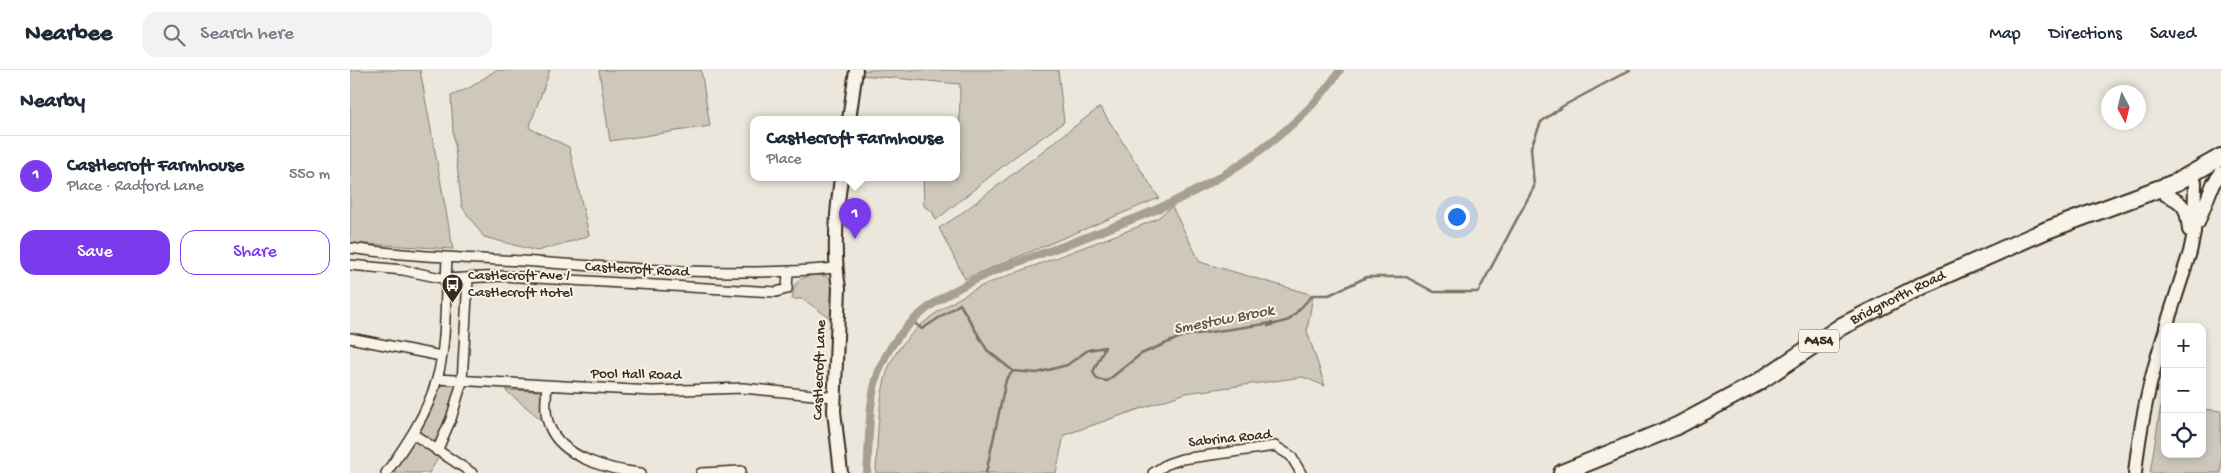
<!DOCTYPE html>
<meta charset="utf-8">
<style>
:root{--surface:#fff;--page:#f2f2f3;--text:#1f2937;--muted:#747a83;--line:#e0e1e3;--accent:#7c3aed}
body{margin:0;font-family:"Gochi Hand",sans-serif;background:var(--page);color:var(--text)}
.controls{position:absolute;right:15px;bottom:15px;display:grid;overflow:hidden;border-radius:10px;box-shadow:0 2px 8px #0003}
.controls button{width:45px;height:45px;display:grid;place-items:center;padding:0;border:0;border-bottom:1px solid var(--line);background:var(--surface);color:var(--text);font:25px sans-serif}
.compass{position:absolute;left:1751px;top:15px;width:45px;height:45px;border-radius:50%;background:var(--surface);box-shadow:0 2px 8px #0003;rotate:173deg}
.you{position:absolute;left:1106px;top:146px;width:18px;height:18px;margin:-12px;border:4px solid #fff;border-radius:50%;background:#1a73e8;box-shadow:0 0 0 8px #1a73e833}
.badge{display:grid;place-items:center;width:32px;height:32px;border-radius:50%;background:var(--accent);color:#fff;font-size:16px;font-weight:700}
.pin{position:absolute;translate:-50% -41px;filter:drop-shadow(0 1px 2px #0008)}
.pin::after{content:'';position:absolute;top:26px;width:18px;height:15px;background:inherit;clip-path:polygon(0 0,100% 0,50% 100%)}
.popup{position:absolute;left:400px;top:46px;width:210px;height:65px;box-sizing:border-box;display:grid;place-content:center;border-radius:10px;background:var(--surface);filter:drop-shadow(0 1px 4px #0005);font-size:16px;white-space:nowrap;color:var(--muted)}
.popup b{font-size:19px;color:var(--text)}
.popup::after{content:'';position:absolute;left:50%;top:100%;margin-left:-10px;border:10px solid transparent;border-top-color:var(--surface)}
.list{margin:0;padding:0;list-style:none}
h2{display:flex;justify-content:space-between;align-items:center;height:65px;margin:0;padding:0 20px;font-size:21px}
h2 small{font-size:16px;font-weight:400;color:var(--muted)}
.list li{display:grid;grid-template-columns:32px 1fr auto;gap:15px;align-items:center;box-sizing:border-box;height:80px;padding:0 20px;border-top:1px solid var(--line)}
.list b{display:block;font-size:19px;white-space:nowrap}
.list p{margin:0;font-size:16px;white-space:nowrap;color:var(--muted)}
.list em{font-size:16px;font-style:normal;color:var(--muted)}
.actions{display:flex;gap:10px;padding:15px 20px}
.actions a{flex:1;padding:11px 0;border:1px solid var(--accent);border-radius:15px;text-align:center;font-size:18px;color:var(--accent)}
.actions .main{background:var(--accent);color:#fff}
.icon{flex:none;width:28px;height:28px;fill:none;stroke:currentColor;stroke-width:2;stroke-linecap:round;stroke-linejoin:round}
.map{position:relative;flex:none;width:1871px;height:403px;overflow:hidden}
header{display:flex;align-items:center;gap:30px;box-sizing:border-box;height:70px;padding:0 25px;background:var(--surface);border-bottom:1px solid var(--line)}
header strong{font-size:24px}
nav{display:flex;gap:28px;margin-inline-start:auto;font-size:18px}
.search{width:350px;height:45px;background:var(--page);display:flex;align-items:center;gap:12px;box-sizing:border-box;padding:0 18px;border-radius:15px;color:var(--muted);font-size:19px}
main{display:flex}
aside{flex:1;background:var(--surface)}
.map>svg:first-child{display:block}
.green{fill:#cec8bc;stroke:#84796d}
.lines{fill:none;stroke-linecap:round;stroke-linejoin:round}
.stream{stroke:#7c7064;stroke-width:2.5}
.canal{stroke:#a89f93;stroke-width:8}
.street-casing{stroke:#3b2a1e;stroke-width:12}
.secondary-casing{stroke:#3b2a1e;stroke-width:16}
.highway-casing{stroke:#3b2a1e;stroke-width:20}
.street{stroke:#f7f3e8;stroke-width:9}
.secondary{stroke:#f7f3e8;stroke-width:12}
.highway{stroke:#f7f3e8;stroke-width:16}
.labels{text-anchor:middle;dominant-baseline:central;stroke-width:4;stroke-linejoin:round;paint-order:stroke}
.shield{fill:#f7f3e8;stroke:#73665b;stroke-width:1}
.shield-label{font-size:14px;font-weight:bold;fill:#3b2a1e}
.street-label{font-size:15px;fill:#3b2a1e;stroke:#f7f3e8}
.poi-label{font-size:15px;fill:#3b2a1e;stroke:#f7f3e8;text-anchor:start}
.water-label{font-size:16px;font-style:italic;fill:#615347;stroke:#f7f3e8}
</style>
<header>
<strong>Nearbee</strong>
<div class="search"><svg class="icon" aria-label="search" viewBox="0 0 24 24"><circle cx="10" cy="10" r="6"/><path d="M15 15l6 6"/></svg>Search here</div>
<nav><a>Map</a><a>Directions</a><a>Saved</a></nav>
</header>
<main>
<aside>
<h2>Nearby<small></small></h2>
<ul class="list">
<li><span class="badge">1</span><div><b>Castlecroft Farmhouse</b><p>Place · Radford Lane</p></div><em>550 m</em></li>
</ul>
<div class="actions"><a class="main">Save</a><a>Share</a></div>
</aside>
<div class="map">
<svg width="1871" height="403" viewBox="0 0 1871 403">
<rect width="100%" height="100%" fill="#ece7dc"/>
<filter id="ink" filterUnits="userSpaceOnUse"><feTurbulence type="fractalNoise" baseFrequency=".02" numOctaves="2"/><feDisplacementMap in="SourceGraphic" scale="10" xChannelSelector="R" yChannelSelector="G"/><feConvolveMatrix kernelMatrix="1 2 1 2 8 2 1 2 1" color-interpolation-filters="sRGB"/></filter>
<g filter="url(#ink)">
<!-- green -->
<path class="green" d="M 0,0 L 70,0 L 103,179 L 0,173 Z
M 146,0 L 200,0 L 179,58 L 219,77 L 239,165 L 233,168 L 187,181 L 134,167 L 112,137 L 103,62 L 101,26 L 121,17 Z
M 249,0 L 351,0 L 360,56 L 260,71 Z
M 512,0 L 708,0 L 714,52 L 663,88 L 586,150 L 582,141 L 574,136 L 573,108 L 606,108 L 606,88 L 609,87 L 610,14 L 511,5 Z
M 750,37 L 809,128 L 615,209 L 589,158 L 608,146 Z
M 822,137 L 850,192 L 963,225 L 957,261 L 975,316 L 953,307 L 836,323 L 714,365 L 706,403 L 526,403 C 527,373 528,317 542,290 C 561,255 601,231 636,214 L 790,156 L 806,149 Z
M 466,205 L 476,206 L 483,210 L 484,251 L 453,229 L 442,229 C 445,211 447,208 466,205 Z
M 91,313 L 110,314 L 87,379 L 65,364 L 81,339 Z
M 155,320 L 189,321 L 192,325 L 192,350 Z
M 1811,335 L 1815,335 L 1815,384 L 1852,384 L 1852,339 L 1871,341 L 1871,403 L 1800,403 Z
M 65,368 L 90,385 L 79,403 L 40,403 Z"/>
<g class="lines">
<!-- stream -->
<path class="stream" d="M 562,251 L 572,259 L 610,234 L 637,280 L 663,301
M 636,403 L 656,310 L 663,301 L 687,303 L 717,295 L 738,280 L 755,277 L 743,302 L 747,309 L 757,311 L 791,284 L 833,266 L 922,253 L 918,256 L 939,250 L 963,225 L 979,225 L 1017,207 L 1056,207 L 1084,222 L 1128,222 L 1184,117 L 1181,77 L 1191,52 L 1213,36 L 1280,0"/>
<!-- canal -->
<path class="canal" d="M 517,403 C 520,369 517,331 530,298 C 560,225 646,200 713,176 C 739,166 765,156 791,146 C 863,117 946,66 990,0"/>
<defs>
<path id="street" d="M 0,178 C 62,187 124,188 186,192 C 286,199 386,207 486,198
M 0,195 L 53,200 L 96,209 L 152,206 L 426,222 L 437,219 L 438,202
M 0,268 L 91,286
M 87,309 L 302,321 L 393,318 L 484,327
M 197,316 C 196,329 194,342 199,355 C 211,388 260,400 291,403
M 63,364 L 122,403
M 87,381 L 101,349 L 112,312 L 118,209
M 36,403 C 57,374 77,344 87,309 C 97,276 95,224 97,188
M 351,403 L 391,401
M 803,403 L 817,394 L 832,389 L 925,376 L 941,386 L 951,403"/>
<path id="secondary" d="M 499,50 L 506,0
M 1816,125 C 1835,133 1837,139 1839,160
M 1848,153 L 1863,114 L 1871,103
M 1816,257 L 1840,182 L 1844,163 L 1845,112 L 1842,105
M 491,403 L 484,341 L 489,218 C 483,182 486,144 491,108
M 1785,403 C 1790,355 1800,308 1815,262"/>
<g id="highway">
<path id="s1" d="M 1212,403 L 1327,356 L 1407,313 L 1492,256 L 1575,214 L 1697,160 L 1827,112 L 1871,87"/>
</g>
</defs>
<!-- street casing -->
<use href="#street" class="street-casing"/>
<!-- secondary casing -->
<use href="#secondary" class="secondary-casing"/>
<!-- highway casing -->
<use href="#highway" class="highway-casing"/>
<!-- street -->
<use href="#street" class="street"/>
<!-- secondary -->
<use href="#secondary" class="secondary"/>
<!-- highway -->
<use href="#highway" class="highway"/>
</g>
</g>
<!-- icons -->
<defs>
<symbol id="bus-pin" viewBox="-11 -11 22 30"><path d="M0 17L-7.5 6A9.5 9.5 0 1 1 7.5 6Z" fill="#3b2a1e" stroke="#f7f3e8"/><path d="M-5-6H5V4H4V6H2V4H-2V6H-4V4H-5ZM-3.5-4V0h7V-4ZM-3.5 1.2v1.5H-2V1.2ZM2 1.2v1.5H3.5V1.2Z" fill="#fff"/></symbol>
</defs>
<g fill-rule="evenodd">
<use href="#bus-pin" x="90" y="202" width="25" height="34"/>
</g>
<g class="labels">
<!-- shield labels -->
<rect class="shield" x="1449" y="259.5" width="40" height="23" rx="4"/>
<g class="shield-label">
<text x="1469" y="271">A454</text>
</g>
<!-- street labels -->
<g class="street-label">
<text transform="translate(287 200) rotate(3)">Castlecroft Road</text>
<text stroke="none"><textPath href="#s1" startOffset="380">Bridgnorth Road</textPath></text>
<text transform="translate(470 300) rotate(-88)">Castlecroft Lane</text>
<text transform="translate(286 305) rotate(1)">Pool Hall Road</text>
<text transform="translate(880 369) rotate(-6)">Sabrina Road</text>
</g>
<!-- poi labels -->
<g class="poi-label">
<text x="118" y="206">Castlecroft Ave /<tspan x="118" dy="17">Castlecroft Hotel</tspan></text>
</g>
<!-- water labels -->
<g class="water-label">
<text transform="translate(874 251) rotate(-11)">Smestow Brook</text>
</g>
</g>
</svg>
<div class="controls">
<button>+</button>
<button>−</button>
<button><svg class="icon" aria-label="locate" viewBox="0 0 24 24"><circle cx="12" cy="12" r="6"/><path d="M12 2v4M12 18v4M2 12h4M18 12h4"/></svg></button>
</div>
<svg class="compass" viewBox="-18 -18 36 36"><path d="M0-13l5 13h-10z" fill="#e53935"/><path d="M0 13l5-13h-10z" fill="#747a83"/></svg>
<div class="you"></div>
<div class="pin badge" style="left:505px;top:169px">1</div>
<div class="popup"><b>Castlecroft Farmhouse</b>Place</div>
</div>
</main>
